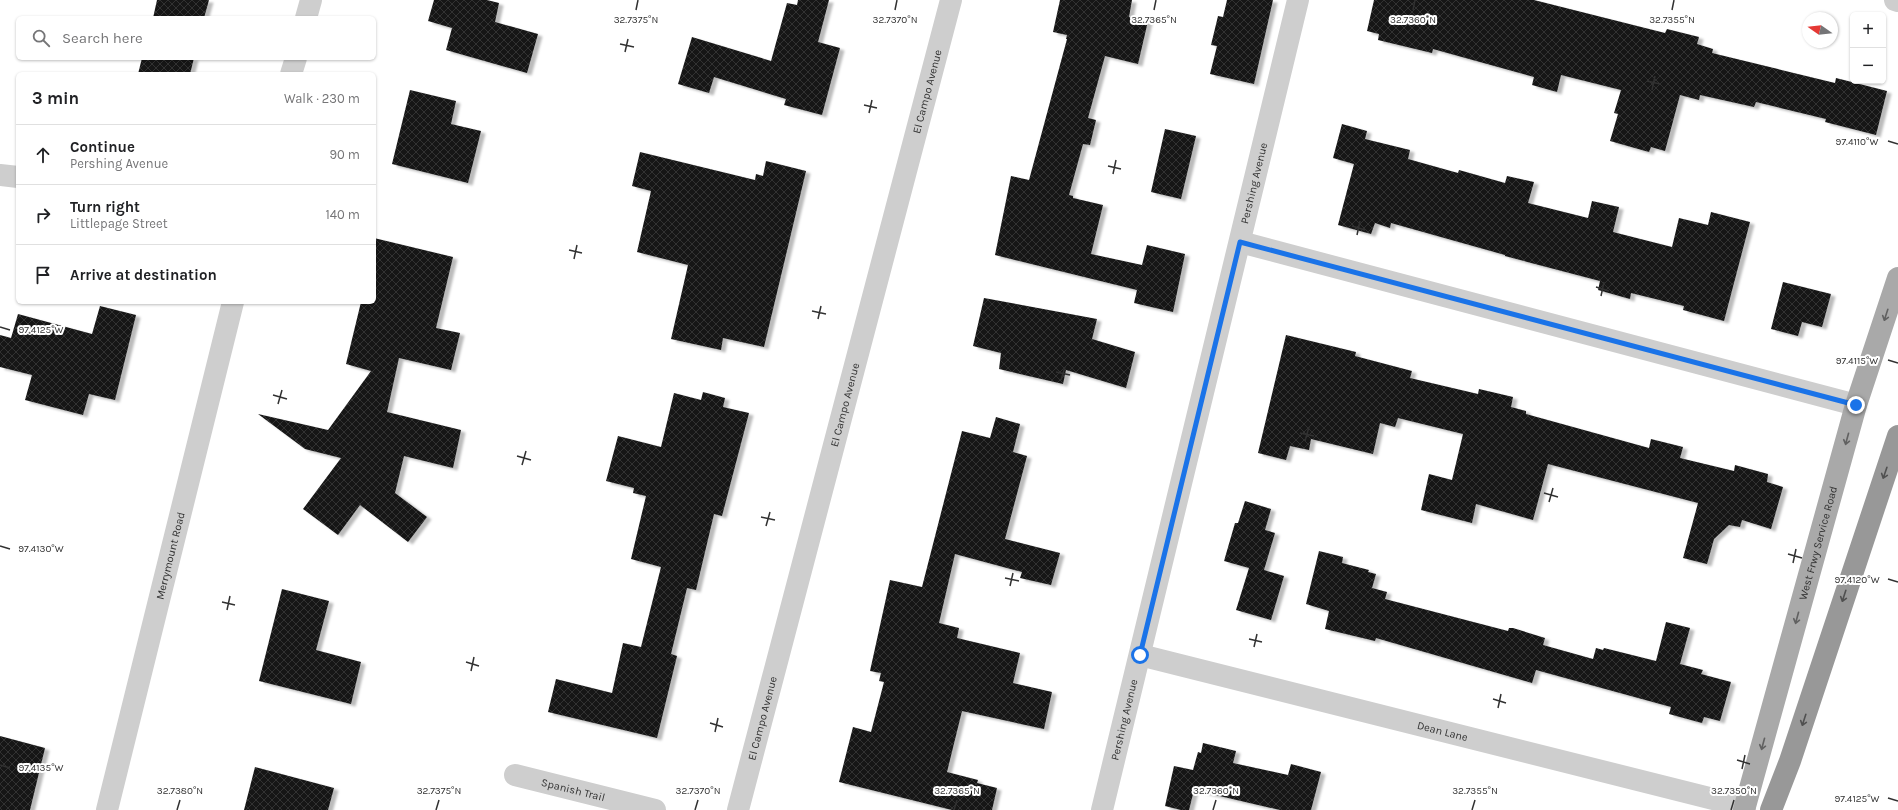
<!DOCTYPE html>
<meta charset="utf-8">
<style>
:root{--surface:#fff;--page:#f6f6f6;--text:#202124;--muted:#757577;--line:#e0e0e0}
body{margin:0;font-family:Karla,sans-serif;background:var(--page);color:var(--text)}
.controls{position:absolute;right:12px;top:12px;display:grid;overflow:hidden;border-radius:6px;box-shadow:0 1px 3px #0004}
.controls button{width:36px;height:36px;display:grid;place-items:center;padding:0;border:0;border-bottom:1px solid var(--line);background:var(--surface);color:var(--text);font:20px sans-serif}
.compass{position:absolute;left:1802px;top:12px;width:36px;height:36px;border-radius:50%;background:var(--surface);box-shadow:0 1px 3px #0004;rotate:284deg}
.stop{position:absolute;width:12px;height:12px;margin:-9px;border:3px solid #1a73e8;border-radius:50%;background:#fff}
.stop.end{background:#1a73e8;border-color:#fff;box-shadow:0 1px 4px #0008}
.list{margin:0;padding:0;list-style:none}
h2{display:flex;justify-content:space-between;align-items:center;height:52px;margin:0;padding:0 16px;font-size:17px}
h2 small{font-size:13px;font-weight:400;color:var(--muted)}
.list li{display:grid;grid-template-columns:26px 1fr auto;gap:12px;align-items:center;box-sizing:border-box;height:60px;padding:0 16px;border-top:1px solid var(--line)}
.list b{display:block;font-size:15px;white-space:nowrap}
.list p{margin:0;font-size:13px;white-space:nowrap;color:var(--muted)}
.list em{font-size:13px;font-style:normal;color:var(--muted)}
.icon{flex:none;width:22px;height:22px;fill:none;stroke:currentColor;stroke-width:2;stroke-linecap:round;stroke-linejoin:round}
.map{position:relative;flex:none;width:1898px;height:810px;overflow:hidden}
.search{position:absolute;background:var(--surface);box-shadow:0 1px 3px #0004;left:16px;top:16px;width:360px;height:44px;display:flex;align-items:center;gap:10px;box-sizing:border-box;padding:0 14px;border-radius:6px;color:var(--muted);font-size:15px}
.panel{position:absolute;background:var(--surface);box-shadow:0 1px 3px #0004;left:16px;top:72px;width:360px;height:232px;border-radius:6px}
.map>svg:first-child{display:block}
.building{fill:url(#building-cross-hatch);filter:url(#shadow)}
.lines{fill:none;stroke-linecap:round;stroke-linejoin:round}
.minor{stroke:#cecece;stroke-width:22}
.major{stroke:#a9a9a9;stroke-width:22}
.highway{stroke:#989898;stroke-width:22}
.oneway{stroke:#616161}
.oneway2{stroke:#505050}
.route{stroke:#1a73e8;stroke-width:5}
.ticks{fill:none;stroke:#313131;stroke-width:1.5}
.labels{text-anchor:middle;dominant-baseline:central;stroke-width:4;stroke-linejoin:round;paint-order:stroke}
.street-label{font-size:11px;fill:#313131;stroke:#fff}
.ticks-label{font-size:10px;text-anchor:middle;fill:#313131;stroke:#fff;stroke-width:4;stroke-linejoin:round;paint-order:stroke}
</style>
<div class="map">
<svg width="1898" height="810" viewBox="0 0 1898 810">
<defs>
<pattern id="building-cross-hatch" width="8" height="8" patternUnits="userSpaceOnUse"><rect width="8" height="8" fill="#181818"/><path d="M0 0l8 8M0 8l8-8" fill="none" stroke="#313131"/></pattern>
<filter id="shadow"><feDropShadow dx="4.5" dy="2.5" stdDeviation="1" flood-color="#0004"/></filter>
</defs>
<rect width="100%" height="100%" fill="#fff"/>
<!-- building -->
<path class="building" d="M 157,0 L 209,0 L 204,18 L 153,18 Z
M 434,0 L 487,0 L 499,3 L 495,22 L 538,34 L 527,73 L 446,50 L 452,28 L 428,21 Z
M 798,0 L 829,0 L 818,42 L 840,48 L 822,115 L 784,105 L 786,99 L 714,77 L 709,93 L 678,84 L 692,37 L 771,61 L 787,3 L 797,5 Z
M 1060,0 L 1132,0 L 1129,17 L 1148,21 L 1138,64 L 1105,56 L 1088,118 L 1096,120 L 1090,145 L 1083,144 L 1069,195 L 1073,196 L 1073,198 L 1103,205 L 1091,254 L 1142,265 L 1147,245 L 1185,254 L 1173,312 L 1134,303 L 1137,290 L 995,255 L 1011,176 L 1029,180 L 1067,39 L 1066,39 L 1067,35 L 1053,32 Z
M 1227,0 L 1273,0 L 1254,84 L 1210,74 L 1217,46 L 1211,45 L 1218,16 L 1223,17 Z
M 1374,0 L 1534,0 L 1665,33 L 1667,29 L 1699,37 L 1697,44 L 1713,49 L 1712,53 L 1835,83 L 1836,78 L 1887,91 L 1876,135 L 1825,122 L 1826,119 L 1756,102 L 1754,107 L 1700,95 L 1699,100 L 1680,95 L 1665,151 L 1651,147 L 1649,152 L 1610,141 L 1618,114 L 1614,113 L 1621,90 L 1561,75 L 1557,92 L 1532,85 L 1534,77 L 1433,49 L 1432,53 L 1378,40 L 1379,34 L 1367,31 Z
M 142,58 L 194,58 L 190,74 L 138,74 Z
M 410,90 L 456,101 L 451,124 L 481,131 L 468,183 L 392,164 Z
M 1342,124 L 1367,131 L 1365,139 L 1410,150 L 1408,159 L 1458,173 L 1459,170 L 1505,183 L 1507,176 L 1534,182 L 1528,203 L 1588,218 L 1592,201 L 1619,207 L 1613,232 L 1672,247 L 1679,218 L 1708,225 L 1711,212 L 1750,222 L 1724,321 L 1683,310 L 1684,306 L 1631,293 L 1630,299 L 1598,290 L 1600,281 L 1505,256 L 1505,255 L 1391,223 L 1390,228 L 1375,223 L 1371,234 L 1338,225 L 1354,164 L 1333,158 Z
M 1165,129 L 1196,136 L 1181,199 L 1151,192 Z
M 640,152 L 755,180 L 756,174 L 763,176 L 766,161 L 806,171 L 764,347 L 723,338 L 721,350 L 671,339 L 688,265 L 637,252 L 651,191 L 632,186 Z
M 374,238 L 453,257 L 436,328 L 460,333 L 451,370 L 399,358 L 387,412 L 461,430 L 453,468 L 404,456 L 395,493 L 427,517 L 408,542 L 360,505 L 338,535 L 303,509 L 341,458 L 305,449 L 258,414 L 328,430 L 371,371 L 346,364 L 361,302 L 374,302 Z
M 1783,282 L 1831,294 L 1822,327 L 1802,322 L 1798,336 L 1771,329 Z
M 984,298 L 1097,319 L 1092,339 L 1135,352 L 1126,388 L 1066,370 L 1063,384 L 999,369 L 1001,353 L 973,346 Z
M 100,306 L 136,315 L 115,400 L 89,394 L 83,415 L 25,400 L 32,375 L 0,367 L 0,335 L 11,338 L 18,314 L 92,334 Z
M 1286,335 L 1356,352 L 1355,356 L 1412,371 L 1410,378 L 1478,394 L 1479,389 L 1513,397 L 1511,407 L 1526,411 L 1526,414 L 1649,448 L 1651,439 L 1683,447 L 1680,458 L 1734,471 L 1735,465 L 1768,474 L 1767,482 L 1783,487 L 1771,529 L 1742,520 L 1740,527 L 1729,525 L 1714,539 L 1707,564 L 1683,558 L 1698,503 L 1548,464 L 1533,520 L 1476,504 L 1472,523 L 1421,510 L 1429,474 L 1452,480 L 1463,434 L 1398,418 L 1395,427 L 1380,423 L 1373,454 L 1311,439 L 1309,450 L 1290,446 L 1286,460 L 1258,453 Z
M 703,392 L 725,398 L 723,407 L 749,413 L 722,516 L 714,514 L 696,590 L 687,588 L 671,654 L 677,656 L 657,738 L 548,712 L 556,679 L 612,693 L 623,643 L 641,647 L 661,567 L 631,559 L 646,496 L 633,493 L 634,488 L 606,481 L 618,436 L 661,447 L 674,393 L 701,400 Z
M 996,417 L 1020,424 L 1013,452 L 1027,456 L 1005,539 L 1060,553 L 1051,585 L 1020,578 L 1022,572 L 955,554 L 939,623 L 959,628 L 957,638 L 1020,653 L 1013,683 L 1052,692 L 1044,729 L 962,711 L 947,772 L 978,780 L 977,783 L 997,788 L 992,810 L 952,810 L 839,782 L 853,727 L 871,732 L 884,682 L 879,681 L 881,673 L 870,671 L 890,580 L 922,587 L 962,431 L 990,438 Z
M 1245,501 L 1271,509 L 1265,530 L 1275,533 L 1264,570 L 1284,576 L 1271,620 L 1236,610 L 1249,568 L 1224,561 L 1235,523 L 1238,523 Z
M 1319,551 L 1343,557 L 1342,563 L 1369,570 L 1368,572 L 1376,574 L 1372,588 L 1387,592 L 1385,599 L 1508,631 L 1509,628 L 1513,628 L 1545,638 L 1543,645 L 1593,659 L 1596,648 L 1603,650 L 1604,648 L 1656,661 L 1666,622 L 1690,628 L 1680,664 L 1703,670 L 1701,674 L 1731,682 L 1720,721 L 1704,717 L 1702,723 L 1669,714 L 1671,707 L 1536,670 L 1532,683 L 1376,638 L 1375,641 L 1325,629 L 1329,611 L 1306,604 Z
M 282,589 L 329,601 L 316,650 L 361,662 L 351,704 L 259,681 Z
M 0,736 L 45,748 L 30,810 L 0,810 Z
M 1203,743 L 1236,751 L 1233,763 L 1288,775 L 1291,764 L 1321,772 L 1311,810 L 1280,810 L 1194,790 L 1189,810 L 1181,810 L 1165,806 L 1174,766 L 1193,770 L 1198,752 L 1201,753 Z
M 255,767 L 334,788 L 328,810 L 244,810 Z"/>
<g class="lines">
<!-- minor -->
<g class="minor">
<path d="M 1895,0 L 1898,1"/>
<path d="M 306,18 L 311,0"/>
<path d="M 291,74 L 296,58"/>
<path d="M 0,175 L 18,177"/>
<path d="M 1240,242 L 1856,405"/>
<path id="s1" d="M 1140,655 L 1745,807"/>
<path id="s2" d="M 515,775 L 655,810"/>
<path id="s3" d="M 107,810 L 233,302"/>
<path id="s4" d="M 738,810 L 951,0"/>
<path id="s5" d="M 1102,810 L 1298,0"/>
</g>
<!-- major -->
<path class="major" id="s6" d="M 1744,810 L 1856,405 L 1898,278"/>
<!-- highway -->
<path class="highway" d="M 1771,810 L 1790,761 L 1898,436"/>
</g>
<!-- one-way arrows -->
<defs><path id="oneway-shaft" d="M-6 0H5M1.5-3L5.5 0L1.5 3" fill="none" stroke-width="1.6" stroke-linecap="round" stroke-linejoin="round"/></defs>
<g class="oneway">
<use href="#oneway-shaft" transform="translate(1886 315) rotate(108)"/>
<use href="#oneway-shaft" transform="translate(1847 439) rotate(105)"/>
<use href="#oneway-shaft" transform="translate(1797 618) rotate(105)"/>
<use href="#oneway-shaft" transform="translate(1763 744) rotate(105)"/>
</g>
<g class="oneway2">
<use href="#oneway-shaft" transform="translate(1885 473) rotate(109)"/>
<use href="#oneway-shaft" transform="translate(1844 596) rotate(108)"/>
<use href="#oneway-shaft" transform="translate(1804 720) rotate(108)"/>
</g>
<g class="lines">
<!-- route -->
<path class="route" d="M 1140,655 L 1240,242 L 1856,405"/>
</g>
<!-- ticks -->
<path class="ticks" d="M 636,10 L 638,0M 895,10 L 897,0M 1154,10 L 1156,0M 1413,10 L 1415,0M 1672,10 L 1674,0M 620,44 L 634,47M 625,52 L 628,39M 1647,81 L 1660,84M 1652,90 L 1655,76M 864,105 L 877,108M 869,113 L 872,100M 1888,141 L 1898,144M 1108,166 L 1121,169M 1113,174 L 1116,160M 1352,226 L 1365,230M 1357,235 L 1360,221M 569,250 L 582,253M 574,259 L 577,245M 1596,287 L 1609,291M 1601,296 L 1604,282M 812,311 L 826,314M 818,319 L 821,306M 0,327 L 10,330M 1888,360 L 1898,363M 1056,372 L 1070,375M 1061,380 L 1065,367M 273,395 L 287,399M 278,404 L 282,390M 1300,433 L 1314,436M 1305,441 L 1309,427M 517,456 L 531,460M 522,465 L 526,451M 1544,493 L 1558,497M 1549,502 L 1553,488M 761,517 L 775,520M 766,526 L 770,512M 0,546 L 10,549M 1788,554 L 1802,558M 1793,563 L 1796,549M 1005,578 L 1019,581M 1888,579 L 1898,582M 1010,586 L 1013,573M 222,602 L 235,605M 227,610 L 230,596M 1249,639 L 1262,642M 1254,647 L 1257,634M 466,662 L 479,666M 471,671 L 474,657M 1493,699 L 1506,703M 1498,708 L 1501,694M 710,723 L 723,727M 715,732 L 718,718M 1737,760 L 1750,764M 0,765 L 10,768M 1742,769 L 1745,755M 1888,798 L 1898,801M 177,810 L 180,800M 436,810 L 439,800M 695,810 L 698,800M 954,810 L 957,800M 1213,810 L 1216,800M 1472,810 L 1475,800M 1731,810 L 1734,800"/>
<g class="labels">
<!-- street labels -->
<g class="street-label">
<text stroke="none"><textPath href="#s4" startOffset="743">El Campo Avenue</textPath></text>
<text stroke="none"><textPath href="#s5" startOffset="645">Pershing Avenue</textPath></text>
<text stroke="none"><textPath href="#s4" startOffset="419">El Campo Avenue</textPath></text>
<text stroke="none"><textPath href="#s6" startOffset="277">West Frwy Service Road</textPath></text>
<text stroke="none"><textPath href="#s3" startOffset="262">Merrymount Road</textPath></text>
<text stroke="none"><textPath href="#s4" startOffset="95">El Campo Avenue</textPath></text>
<text stroke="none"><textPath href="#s5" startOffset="93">Pershing Avenue</textPath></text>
<text stroke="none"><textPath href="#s1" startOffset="312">Dean Lane</textPath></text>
<text stroke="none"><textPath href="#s2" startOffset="60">Spanish Trail</textPath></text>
</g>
</g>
<g class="ticks-label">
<text x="636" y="23">32.7375°N</text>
<text x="895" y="23">32.7370°N</text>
<text x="1154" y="23">32.7365°N</text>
<text x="1413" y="23">32.7360°N</text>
<text x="1672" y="23">32.7355°N</text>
<text x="1857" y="145">97.4110°W</text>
<text x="41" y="333">97.4125°W</text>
<text x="1857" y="364">97.4115°W</text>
<text x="41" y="552">97.4130°W</text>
<text x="1857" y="583">97.4120°W</text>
<text x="41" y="771">97.4135°W</text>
<text x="180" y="794">32.7380°N</text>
<text x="439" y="794">32.7375°N</text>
<text x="698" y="794">32.7370°N</text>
<text x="957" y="794">32.7365°N</text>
<text x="1216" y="794">32.7360°N</text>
<text x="1475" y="794">32.7355°N</text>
<text x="1734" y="794">32.7350°N</text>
<text x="1857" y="802">97.4125°W</text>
</g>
</svg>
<div class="controls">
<button>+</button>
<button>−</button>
</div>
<svg class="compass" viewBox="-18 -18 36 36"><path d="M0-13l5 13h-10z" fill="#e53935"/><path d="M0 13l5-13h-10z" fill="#757577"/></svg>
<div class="stop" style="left:1140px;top:655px"></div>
<div class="stop end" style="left:1856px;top:405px"></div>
<div class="search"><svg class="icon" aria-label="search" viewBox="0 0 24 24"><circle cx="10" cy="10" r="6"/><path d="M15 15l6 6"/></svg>Search here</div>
<section class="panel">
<h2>3 min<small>Walk · 230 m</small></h2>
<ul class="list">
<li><svg class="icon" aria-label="ahead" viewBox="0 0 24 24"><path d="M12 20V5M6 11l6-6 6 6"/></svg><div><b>Continue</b><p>Pershing Avenue</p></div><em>90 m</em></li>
<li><svg class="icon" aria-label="right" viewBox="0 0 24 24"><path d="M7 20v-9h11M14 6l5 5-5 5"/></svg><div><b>Turn right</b><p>Littlepage Street</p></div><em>140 m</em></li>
<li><svg class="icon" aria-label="arrive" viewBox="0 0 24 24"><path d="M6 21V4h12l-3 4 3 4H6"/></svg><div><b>Arrive at destination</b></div></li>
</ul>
</section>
</div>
